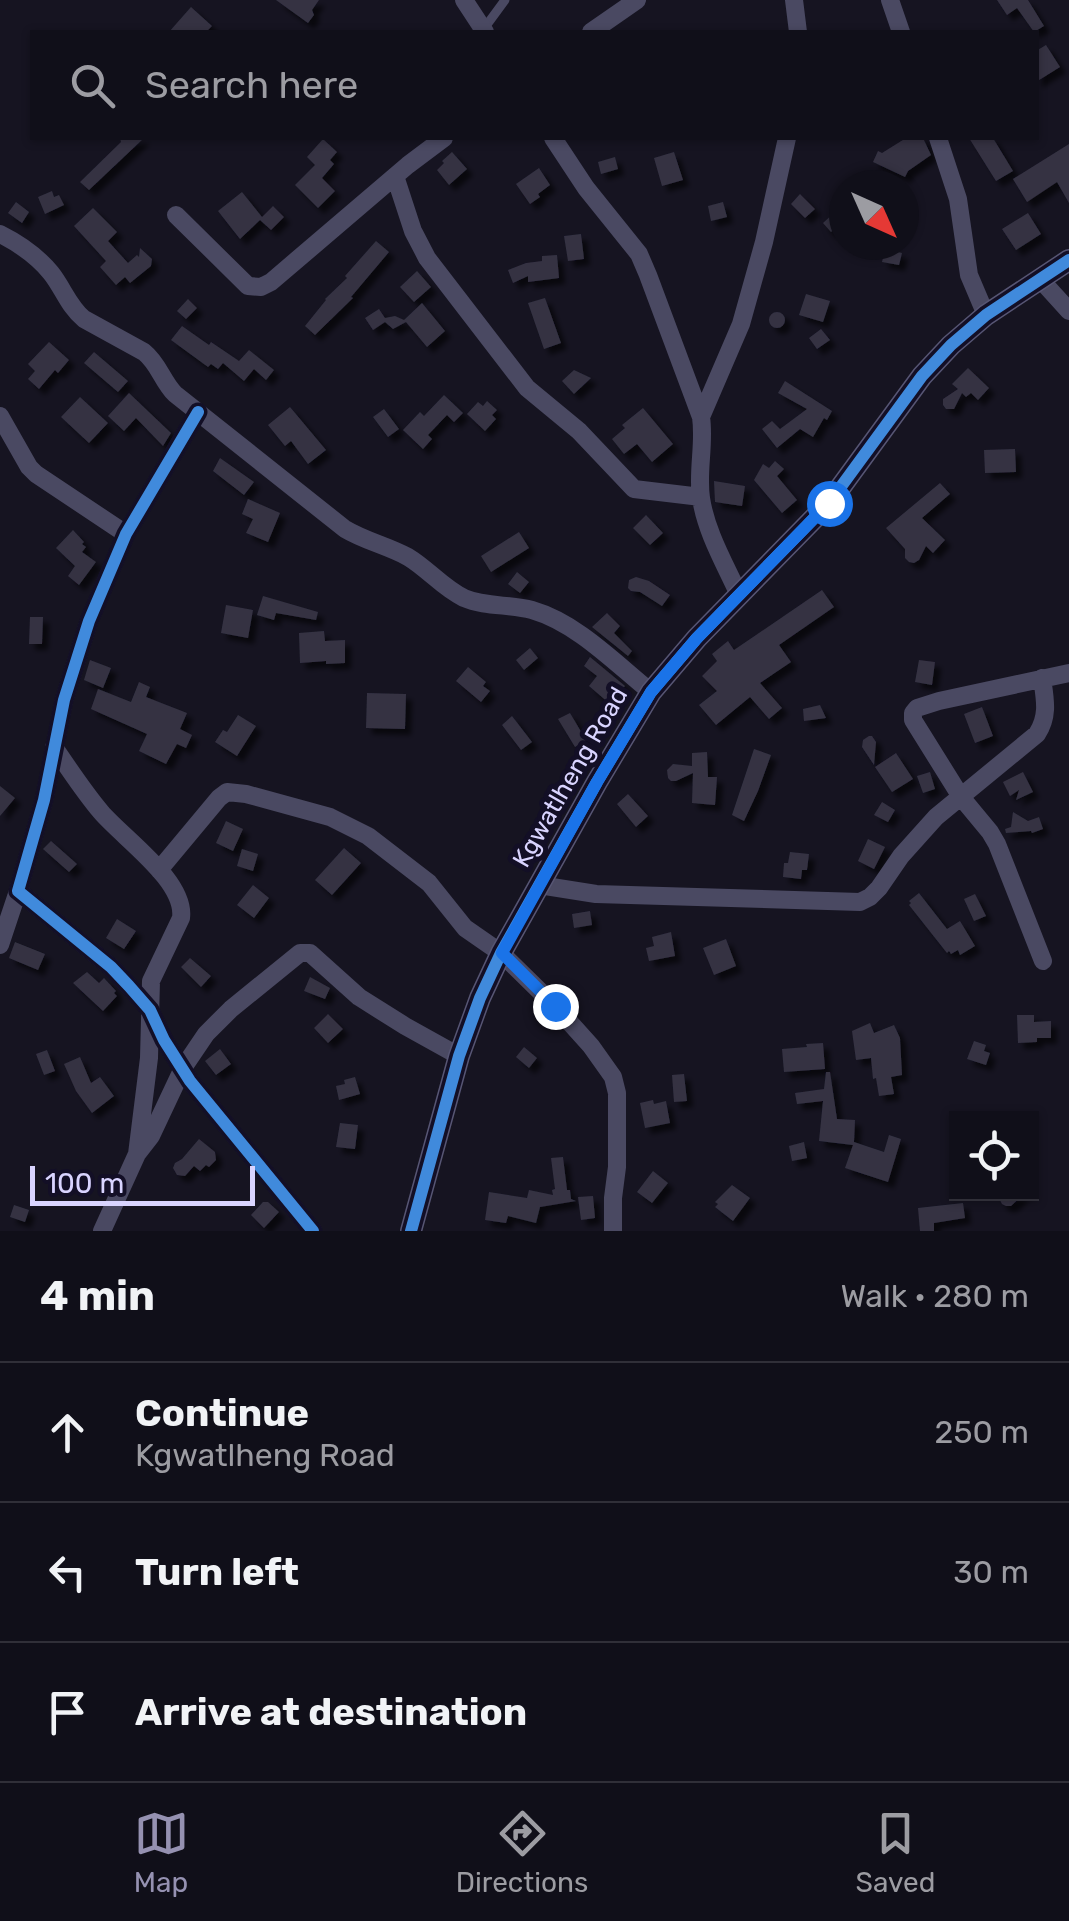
<!DOCTYPE html>
<meta charset="utf-8">
<style>
:root{--surface:#100f19;--page:#1e1d26;--text:#f1f3f6;--muted:#9c9ca2;--line:#302f38;--accent:#9591b1}
body{margin:0;font-family:Rubik,sans-serif;background:var(--page);color:var(--text)}
.controls{position:absolute;right:30px;bottom:30px;display:grid;overflow:hidden;border-radius:0px;box-shadow:0 2px 8px #0004}
.controls button{width:90px;height:90px;display:grid;place-items:center;padding:0;border:0;border-bottom:2px solid var(--line);background:var(--surface);color:var(--text);font:50px sans-serif}
.compass{position:absolute;left:829px;top:170px;width:90px;height:90px;border-radius:50%;background:var(--surface);box-shadow:0 2px 8px #0004;rotate:135deg}
.scale{position:absolute;left:30px;bottom:25px;width:225px;box-sizing:border-box;padding-left:10px;border:5px solid #d9d4ff;border-top:0;font-size:28px;line-height:35px;white-space:nowrap;color:#d9d4ff;-webkit-text-stroke:8px #130f26;paint-order:stroke}
.stop{position:absolute;width:30px;height:30px;margin:-22px;border:8px solid #1a73e8;border-radius:50%;background:#fff}
.stop.end{background:#1a73e8;border-color:#fff;box-shadow:0 2px 10px #0008}
.list{margin:0;padding:0;list-style:none}
h2{display:flex;justify-content:space-between;align-items:center;height:130px;margin:0;padding:0 40px;font-size:42px}
h2 small{font-size:32px;font-weight:400;color:var(--muted)}
.list li{display:grid;grid-template-columns:65px 1fr auto;gap:30px;align-items:center;box-sizing:border-box;height:140px;padding:0 40px;border-top:2px solid var(--line)}
.list b{display:block;font-size:38px;white-space:nowrap}
.list p{margin:0;font-size:32px;white-space:nowrap;color:var(--muted)}
.list em{font-size:32px;font-style:normal;color:var(--muted)}
.icon{flex:none;width:55px;height:55px;fill:none;stroke:currentColor;stroke-width:2;stroke-linecap:round;stroke-linejoin:round}
.map{position:relative;flex:none;width:1069px;height:1231px;overflow:hidden}
.search{position:absolute;background:var(--surface);box-shadow:0 2px 8px #0004;left:30px;right:30px;top:30px;height:110px;display:flex;align-items:center;gap:25px;box-sizing:border-box;padding:0 35px;border-radius:0px;color:var(--muted);font-size:38px}
.sheet{height:550px;background:var(--surface)}
nav{display:flex;justify-content:space-around;align-items:center;box-sizing:border-box;height:140px;border-top:2px solid var(--line);background:var(--surface);font-size:28px;color:var(--muted)}
nav a{display:grid;justify-items:center;gap:5px}
nav .on{color:var(--accent)}
.map>svg:first-child{display:block}
.building{fill:#343243;filter:url(#shadow)}
.lines{fill:none;stroke-linecap:round;stroke-linejoin:round}
.lane{stroke:#4a4962;stroke-width:9}
.street{stroke:#4a4962;stroke-width:18}
.secondary{stroke:#575674;stroke-width:22}
.cycleway-casing{stroke:#130f26;stroke-width:19}
.cycleway{stroke:#408adc;stroke-width:12}
.route{stroke:#1a73e8;stroke-width:12}
.labels{text-anchor:middle;dominant-baseline:central;stroke-width:10;stroke-linejoin:round;paint-order:stroke}
.street-label{font-size:25px;fill:#d9d4ff;stroke:#130f26}
</style>
<div class="map">
<svg width="1069" height="1231" viewBox="0 0 1069 1231">
<defs>
<filter id="shadow"><feDropShadow dx="6" dy="6" stdDeviation="2.5" flood-color="#0009"/></filter>
</defs>
<rect width="100%" height="100%" fill="#161421"/>
<!-- building -->
<path class="building" d="M 276,0 L 319,0 L 312,10 L 314,15 L 308,23 Z
M 997,0 L 1028,0 L 1044,26 L 1034,32 L 1017,8 L 1007,15 Z
M 191,7 L 212,26 L 206,32 L 169,32 Z
M 1046,45 L 1060,67 L 1036,82 L 1036,51 Z
M 120,138 L 144,138 L 89,190 L 80,182 L 121,142 Z
M 906,138 L 923,138 L 931,155 L 908,171 L 905,177 L 873,162 L 878,151 L 882,153 Z
M 969,138 L 993,138 L 1013,171 L 996,181 Z
M 323,139 L 337,152 L 330,160 L 334,164 L 322,178 L 335,191 L 318,208 L 295,185 L 315,165 L 307,157 Z
M 1069,144 L 1069,203 L 1057,182 L 1027,202 L 1013,179 Z
M 452,152 L 467,169 L 449,185 L 437,170 L 444,163 L 442,161 Z
M 674,152 L 683,180 L 662,186 L 654,158 Z
M 615,157 L 618,169 L 601,174 L 598,162 Z
M 539,168 L 550,185 L 538,194 L 540,197 L 530,204 L 516,184 Z
M 52,191 L 54,197 L 59,195 L 64,205 L 45,214 L 38,197 Z
M 242,192 L 262,217 L 273,206 L 284,217 L 271,230 L 260,220 L 240,239 L 218,211 Z
M 800,194 L 815,209 L 805,218 L 791,204 Z
M 16,202 L 29,212 L 22,223 L 8,213 Z
M 723,202 L 727,217 L 711,221 L 708,206 Z
M 93,208 L 117,232 L 108,241 L 128,263 L 137,255 L 139,257 L 140,248 L 152,259 L 151,266 L 130,283 L 125,277 L 116,285 L 100,267 L 106,261 L 74,226 Z
M 835,212 L 844,221 L 831,232 L 823,223 Z
M 1028,213 L 1041,234 L 1016,250 L 1002,229 Z
M 581,234 L 584,259 L 568,261 L 564,236 Z
M 376,241 L 389,252 L 351,297 L 353,298 L 315,335 L 305,326 L 326,300 L 325,299 L 347,278 L 345,276 Z
M 885,249 L 902,253 L 899,265 L 882,262 Z
M 557,255 L 559,278 L 528,282 L 528,276 L 513,283 L 508,270 L 526,263 L 542,261 L 542,256 Z
M 417,271 L 431,287 L 414,302 L 400,287 Z
M 806,294 L 830,301 L 823,322 L 799,315 Z
M 545,298 L 561,343 L 544,349 L 528,303 Z
M 188,299 L 197,308 L 186,319 L 177,311 Z
M 422,303 L 445,331 L 427,347 L 406,322 L 393,329 L 385,322 L 373,330 L 365,318 L 379,309 L 385,318 L 395,316 L 404,320 Z
M769 320a8 8 0 1 1 16 0a8 8 0 1 1-16 0Z
M 182,326 L 209,345 L 211,342 L 239,361 L 249,350 L 274,370 L 266,380 L 254,369 L 244,381 L 223,363 L 218,369 L 211,364 L 208,367 L 171,340 Z
M 821,329 L 830,340 L 817,349 L 809,338 Z
M 49,342 L 69,360 L 58,373 L 55,370 L 39,389 L 28,379 L 35,371 L 28,364 Z
M 94,352 L 128,381 L 118,392 L 84,363 Z
M 968,368 L 989,388 L 978,400 L 971,393 L 966,397 L 962,393 L 954,409 L 946,409 L 943,405 L 943,399 L 958,389 L 952,384 Z
M 574,370 L 591,378 L 574,394 L 562,381 Z
M 785,381 L 832,411 L 827,420 L 824,418 L 813,437 L 800,429 L 777,448 L 762,429 L 772,421 L 780,429 L 807,409 L 778,393 Z
M 129,393 L 171,433 L 163,446 L 136,418 L 124,431 L 108,416 Z
M 444,395 L 463,413 L 454,422 L 447,415 L 428,435 L 432,439 L 423,449 L 403,430 L 420,412 L 424,416 Z
M 80,397 L 108,423 L 89,443 L 61,417 Z
M 487,401 L 497,410 L 492,415 L 496,419 L 485,431 L 467,414 L 478,402 L 483,406 Z
M 290,407 L 326,450 L 308,464 L 291,441 L 285,446 L 268,425 Z
M 643,408 L 673,444 L 652,462 L 637,444 L 624,454 L 612,439 L 625,428 L 622,425 Z
M 384,409 L 399,429 L 388,437 L 373,417 Z
M 1015,449 L 1016,472 L 985,473 L 984,450 Z
M 220,458 L 254,482 L 244,495 L 213,471 Z
M 775,461 L 784,469 L 777,476 L 797,500 L 782,513 L 754,480 L 763,464 L 769,468 Z
M 714,481 L 745,486 L 742,506 L 715,502 Z
M 940,483 L 950,494 L 922,518 L 945,540 L 933,553 L 926,546 L 919,560 L 914,563 L 909,562 L 905,558 L 905,549 L 886,528 Z
M 248,499 L 280,513 L 268,542 L 246,533 L 253,519 L 242,514 Z
M 646,515 L 663,533 L 650,545 L 633,528 Z
M 73,530 L 84,542 L 82,544 L 86,547 L 82,552 L 96,562 L 79,585 L 68,576 L 75,566 L 56,548 Z
M 519,532 L 529,548 L 491,572 L 481,556 Z
M 517,572 L 529,582 L 520,593 L 508,584 Z
M 636,577 L 649,581 L 670,595 L 662,606 L 640,592 L 631,591 L 628,588 L 629,580 Z
M 822,590 L 834,607 L 779,645 L 791,662 L 760,683 L 782,708 L 769,719 L 750,697 L 716,725 L 699,705 L 717,691 L 702,676 L 717,661 L 712,654 L 728,641 L 734,650 Z
M 263,596 L 318,612 L 316,620 L 276,613 L 274,620 L 257,615 Z
M 226,605 L 253,610 L 248,638 L 221,633 Z
M 607,613 L 620,626 L 614,633 L 632,651 L 628,656 L 592,627 Z
M 30,617 L 43,617 L 42,644 L 29,644 Z
M 324,631 L 325,641 L 345,640 L 345,663 L 326,664 L 326,661 L 300,663 L 299,633 Z
M 530,648 L 538,658 L 524,670 L 516,660 Z
M 590,657 L 625,686 L 610,704 L 589,686 L 597,676 L 584,666 Z
M 90,660 L 111,668 L 103,688 L 84,680 Z
M 919,660 L 935,662 L 932,685 L 915,682 Z
M 468,667 L 486,682 L 483,686 L 490,691 L 481,702 L 456,681 Z
M 139,682 L 150,687 L 146,697 L 187,713 L 180,729 L 192,735 L 186,748 L 177,744 L 166,764 L 139,751 L 147,734 L 91,709 L 98,689 L 131,702 Z
M 367,693 L 406,694 L 405,729 L 366,728 Z
M 820,705 L 826,718 L 804,721 L 803,709 Z
M 982,707 L 993,736 L 975,743 L 964,714 Z
M 570,713 L 586,740 L 575,747 L 558,719 Z
M 238,715 L 256,726 L 237,756 L 215,742 L 223,730 L 227,732 Z
M 512,716 L 532,742 L 521,750 L 502,725 Z
M 869,736 L 872,736 L 876,742 L 874,765 L 862,747 L 863,740 Z
M 754,749 L 771,755 L 758,791 L 744,821 L 732,815 Z
M 707,752 L 708,777 L 717,777 L 715,805 L 692,803 L 693,773 L 676,781 L 671,781 L 668,778 L 667,770 L 673,764 L 692,766 L 692,753 Z
M 896,753 L 913,779 L 892,792 L 875,767 Z
M 930,772 L 935,789 L 923,793 L 917,776 Z
M 1023,772 L 1033,792 L 1016,800 L 1019,790 L 1010,796 L 1003,782 Z
M 0,786 L 15,798 L 0,816 Z
M 628,794 L 648,816 L 636,827 L 617,804 Z
M 882,802 L 895,810 L 888,822 L 874,815 Z
M 1013,812 L 1028,821 L 1039,817 L 1043,829 L 1032,833 L 1031,831 L 1006,833 L 1005,829 L 1011,827 Z
M 226,821 L 243,829 L 233,851 L 216,843 Z
M 868,839 L 885,847 L 874,869 L 858,861 Z
M 51,841 L 77,864 L 69,872 L 43,849 Z
M 344,848 L 361,863 L 332,895 L 315,880 Z
M 242,849 L 258,854 L 253,871 L 237,866 Z
M 790,852 L 809,854 L 807,870 L 802,870 L 801,879 L 783,877 L 784,863 L 788,863 Z
M 253,885 L 269,898 L 254,918 L 237,905 Z
M 919,893 L 947,929 L 960,921 L 975,946 L 960,955 L 958,950 L 951,954 L 949,951 L 947,953 L 909,905 L 911,903 L 909,901 Z
M 975,894 L 986,916 L 974,921 L 964,899 Z
M 590,911 L 592,925 L 574,928 L 572,914 Z
M 117,919 L 136,931 L 124,949 L 106,938 Z
M 671,932 L 675,956 L 649,961 L 646,948 L 654,946 L 652,937 Z
M 726,939 L 736,966 L 714,975 L 703,948 Z
M 15,942 L 45,954 L 38,970 L 9,958 Z
M 190,958 L 211,976 L 201,987 L 181,967 Z
M 87,972 L 99,983 L 104,978 L 116,991 L 114,993 L 117,996 L 103,1011 L 73,983 Z
M 310,977 L 330,988 L 325,999 L 304,991 Z
M 328,1014 L 343,1029 L 328,1043 L 314,1028 Z
M 1017,1015 L 1034,1015 L 1034,1022 L 1051,1021 L 1051,1038 L 1037,1038 L 1037,1042 L 1018,1043 Z
M 870,1023 L 874,1033 L 894,1025 L 900,1038 L 902,1075 L 891,1077 L 894,1094 L 879,1096 L 876,1078 L 873,1079 L 871,1058 L 856,1060 L 852,1031 Z
M 974,1041 L 986,1045 L 984,1051 L 990,1053 L 986,1065 L 967,1059 Z
M 823,1043 L 825,1069 L 784,1072 L 782,1049 L 807,1047 L 806,1044 Z
M 524,1047 L 537,1058 L 529,1068 L 516,1057 Z
M 220,1049 L 231,1064 L 216,1075 L 205,1061 Z
M 47,1050 L 55,1071 L 44,1075 L 36,1054 Z
M 80,1057 L 91,1083 L 100,1077 L 114,1096 L 92,1113 L 76,1091 L 64,1064 Z
M 826,1072 L 830,1072 L 837,1119 L 855,1120 L 854,1142 L 884,1152 L 889,1135 L 901,1139 L 888,1182 L 845,1168 L 853,1145 L 819,1141 L 823,1101 L 797,1104 L 795,1093 L 824,1089 Z
M 684,1074 L 687,1101 L 674,1102 L 672,1075 Z
M 355,1077 L 360,1094 L 339,1100 L 336,1086 L 345,1084 L 344,1080 Z
M 653,1100 L 654,1104 L 666,1101 L 670,1123 L 645,1128 L 640,1103 Z
M 340,1123 L 358,1125 L 355,1149 L 336,1147 Z
M 199,1139 L 215,1152 L 216,1160 L 209,1167 L 206,1165 L 200,1171 L 194,1166 L 185,1176 L 177,1175 L 173,1168 L 175,1163 L 182,1159 Z
M 804,1142 L 807,1158 L 792,1161 L 789,1146 Z
M 563,1157 L 567,1190 L 570,1190 L 571,1199 L 576,1201 L 540,1207 L 536,1223 L 508,1216 L 506,1223 L 485,1220 L 489,1192 L 527,1198 L 529,1190 L 553,1195 L 552,1190 L 555,1189 L 551,1158 Z
M 653,1171 L 668,1183 L 652,1203 L 637,1192 Z
M 732,1185 L 750,1198 L 733,1221 L 715,1207 L 718,1204 L 715,1202 Z
M 997,1194 L 1024,1194 L 1011,1206 L 1006,1206 L 1002,1204 Z
M 593,1196 L 595,1218 L 581,1220 L 578,1197 Z
M 263,1202 L 268,1202 L 279,1212 L 264,1228 L 251,1215 Z
M 963,1203 L 965,1218 L 934,1223 L 934,1231 L 920,1231 L 918,1208 Z
M 14,1205 L 29,1210 L 25,1222 L 10,1217 Z"/>
<g class="lines">
<!-- lane -->
<path class="lane" d="M 483,30 L 505,0"/>
<!-- street -->
<path class="street" d="M 464,0 L 485,32
M 794,0 L 798,32
M 890,0 L 901,32
M 591,32 L 637,0
M 553,138 L 586,188 L 639,254 L 648,275 L 701,417 C 705,444 697,471 701,498 C 706,532 725,564 739,595
M 938,138 L 958,199 L 969,275 L 986,315
M 395,176 L 413,231 L 427,258 L 527,388 L 579,431 L 634,489 L 701,497
M 176,215 L 248,286 L 261,287 L 271,282 L 408,165 L 444,138
M 0,234 C 18,243 38,257 51,273 C 63,288 69,307 84,319 L 144,352 C 159,364 162,381 175,394 L 345,529 C 365,541 388,546 408,557 C 428,569 443,588 464,598 C 485,607 510,604 532,610 C 577,623 615,663 651,692
M 1040,279 L 1069,311
M 198,412 L 126,534 L 89,621 L 64,700 L 44,800 L 18,891 L 111,967 L 129,986 L 150,1010 L 164,1040 L 190,1081 L 313,1231
M 0,416 L 29,467 L 36,474 L 126,534
M 701,417 L 741,324 L 764,242 L 787,138
M 54,747 C 69,769 84,792 101,812 C 124,839 186,881 181,918 L 151,981 L 149,1058 L 137,1154
M 159,870 L 219,798 L 227,792 L 246,794 L 330,817 L 368,836 L 429,883 L 465,928 L 501,953 L 555,1006 L 591,1046 L 613,1077 L 617,1093 L 617,1167 L 613,1198 L 613,1231
M 539,885 L 596,894 L 860,902 L 870,897 L 879,888 L 901,856 L 936,817 L 1037,734 C 1049,716 1045,699 1042,678
M 0,945 L 18,891
M 1043,961 L 997,844 L 990,832 L 961,797 L 913,720 L 913,713 L 917,708 L 939,701 L 1069,673
M 102,1231 L 137,1154 L 151,1136 L 183,1068 L 206,1034 L 231,1009 L 300,953 L 310,953 L 359,997 L 405,1026 L 459,1056"/>
<!-- secondary -->
<path class="secondary" d="M 411,1231 L 459,1056 L 480,998 L 501,953 L 597,782 L 651,692 L 697,638 L 829,503 L 922,376 L 951,345 L 986,315 L 1069,260"/>
<defs>
<path id="cycleway" d="M 198,412 L 126,534 L 89,621 L 64,700 L 44,800 L 18,891 L 111,967 L 129,986 L 150,1010 L 164,1040 L 190,1081 L 313,1231
M 411,1231 L 459,1056 L 480,998 L 501,953 L 597,782 L 651,692 L 697,638 L 829,503 L 922,376 L 951,345 L 986,315 L 1069,260"/>
</defs>
<!-- cycleway casing -->
<use href="#cycleway" class="cycleway-casing"/>
<!-- cycleway -->
<use href="#cycleway" class="cycleway"/>
</g>
<g class="lines">
<!-- route -->
<path class="route" d="M 555,1006 L 502,953 L 597,782 L 651,692 L 697,638 L 829,503"/>
</g>
<g class="labels">
<!-- street labels -->
<g class="street-label">
<text transform="translate(570 777) rotate(-60)">Kgwatlheng Road</text>
</g>
</g>
</svg>
<div class="controls">
<button><svg class="icon" aria-label="locate" viewBox="0 0 24 24"><circle cx="12" cy="12" r="6"/><path d="M12 2v4M12 18v4M2 12h4M18 12h4"/></svg></button>
</div>
<svg class="compass" viewBox="-18 -18 36 36"><path d="M0-13l5 13h-10z" fill="#e53935"/><path d="M0 13l5-13h-10z" fill="#9c9ca2"/></svg>
<div class="scale">100 m</div>
<div class="stop" style="left:829px;top:503px"></div>
<div class="stop end" style="left:555px;top:1006px"></div>
<div class="search"><svg class="icon" aria-label="search" viewBox="0 0 24 24"><circle cx="10" cy="10" r="6"/><path d="M15 15l6 6"/></svg>Search here</div>
</div>
<section class="sheet">
<h2>4 min<small>Walk · 280 m</small></h2>
<ul class="list">
<li><svg class="icon" aria-label="ahead" viewBox="0 0 24 24"><path d="M12 20V5M6 11l6-6 6 6"/></svg><div><b>Continue</b><p>Kgwatlheng Road</p></div><em>250 m</em></li>
<li><svg class="icon" aria-label="left" viewBox="0 0 24 24"><path d="M17 20v-9H6M10 6l-5 5 5 5"/></svg><div><b>Turn left</b></div><em>30 m</em></li>
<li><svg class="icon" aria-label="arrive" viewBox="0 0 24 24"><path d="M6 21V4h12l-3 4 3 4H6"/></svg><div><b>Arrive at destination</b></div></li>
</ul>
</section>
<nav>
<a class="on"><svg class="icon" aria-label="map" viewBox="0 0 24 24"><path d="M3 6l6-2 6 2 6-2v14l-6 2-6-2-6 2zM9 4v14M15 6v14"/></svg>Map</a>
<a><svg class="icon" aria-label="directions" viewBox="0 0 24 24"><path d="M12 3l9 9-9 9-9-9zM9 14v-3h6M13 9l2 2-2 2"/></svg>Directions</a>
<a><svg class="icon" aria-label="saved" viewBox="0 0 24 24"><path d="M7 4h10v16l-5-4-5 4z"/></svg>Saved</a>
</nav>
